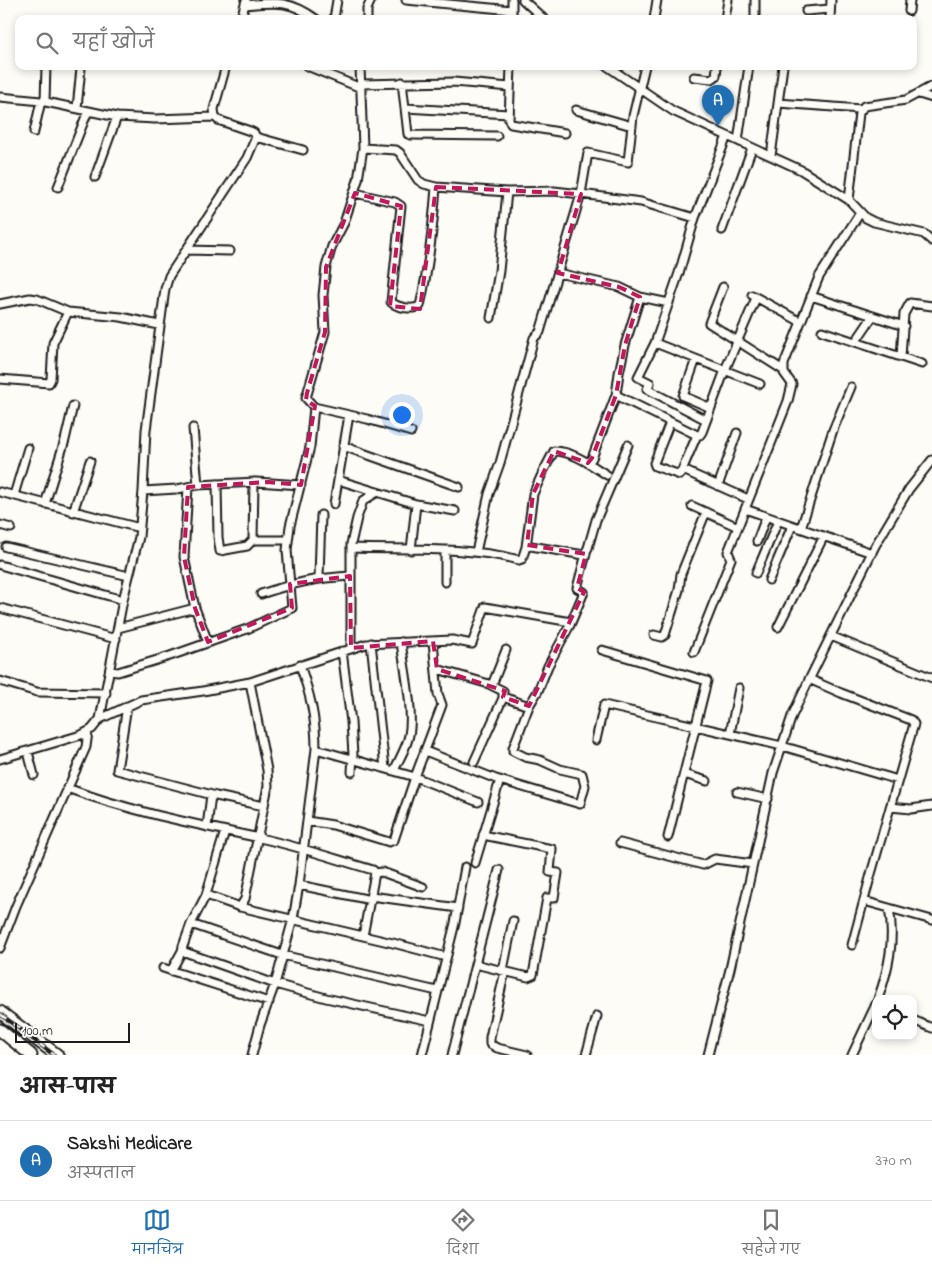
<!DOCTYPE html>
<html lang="hi">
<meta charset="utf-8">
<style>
:root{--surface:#fff;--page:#f6f6f6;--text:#222;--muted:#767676;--line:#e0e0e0;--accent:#1f6fb2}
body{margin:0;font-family:"Indie Flower","Playpen Sans Deva",sans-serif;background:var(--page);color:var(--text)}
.controls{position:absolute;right:15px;bottom:15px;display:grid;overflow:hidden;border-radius:10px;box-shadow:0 2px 8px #0003}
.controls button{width:45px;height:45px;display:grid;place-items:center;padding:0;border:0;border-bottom:1px solid var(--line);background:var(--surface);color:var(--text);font:25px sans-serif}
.scale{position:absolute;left:15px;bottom:12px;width:115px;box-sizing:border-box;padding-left:5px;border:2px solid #1c1c1c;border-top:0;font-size:14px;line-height:18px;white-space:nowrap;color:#1c1c1c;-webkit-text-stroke:4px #fdfcf7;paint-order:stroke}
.you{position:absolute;left:401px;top:414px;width:18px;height:18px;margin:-12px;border:4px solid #fff;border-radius:50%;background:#1a73e8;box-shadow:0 0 0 8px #1a73e833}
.badge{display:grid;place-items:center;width:32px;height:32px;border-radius:50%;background:var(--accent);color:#fff;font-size:16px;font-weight:700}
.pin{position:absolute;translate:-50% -41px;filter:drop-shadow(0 1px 2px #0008)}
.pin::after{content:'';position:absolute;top:26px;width:18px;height:15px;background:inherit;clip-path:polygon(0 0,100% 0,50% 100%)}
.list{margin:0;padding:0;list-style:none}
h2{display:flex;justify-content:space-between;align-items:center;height:65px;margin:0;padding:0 20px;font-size:21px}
h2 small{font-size:16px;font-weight:400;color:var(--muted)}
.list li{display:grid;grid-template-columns:32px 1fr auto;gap:15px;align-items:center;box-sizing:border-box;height:80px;padding:0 20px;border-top:1px solid var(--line)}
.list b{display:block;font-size:19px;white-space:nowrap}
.list p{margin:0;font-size:16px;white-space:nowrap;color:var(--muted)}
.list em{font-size:16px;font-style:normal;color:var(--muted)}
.icon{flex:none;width:28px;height:28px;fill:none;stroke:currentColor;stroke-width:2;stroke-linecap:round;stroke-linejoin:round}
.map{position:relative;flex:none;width:932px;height:1055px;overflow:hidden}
.search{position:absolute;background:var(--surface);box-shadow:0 2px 8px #0003;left:15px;right:15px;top:15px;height:55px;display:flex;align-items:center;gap:12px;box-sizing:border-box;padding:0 18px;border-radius:10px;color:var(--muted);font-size:19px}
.sheet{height:145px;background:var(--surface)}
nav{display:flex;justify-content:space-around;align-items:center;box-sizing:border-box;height:70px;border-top:1px solid var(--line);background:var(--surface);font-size:14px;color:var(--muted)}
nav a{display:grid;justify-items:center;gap:2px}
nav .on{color:var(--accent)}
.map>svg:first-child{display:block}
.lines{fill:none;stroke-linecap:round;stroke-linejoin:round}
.minor-casing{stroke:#1c1c1c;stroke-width:11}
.primary-casing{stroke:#1c1c1c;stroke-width:15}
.minor{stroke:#fdfcf7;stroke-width:7}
.primary{stroke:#fdfcf7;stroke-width:11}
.rail-casing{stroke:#1c1c1c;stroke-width:4.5}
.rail{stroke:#fdfcf7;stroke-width:2.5;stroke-dasharray:8;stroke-linecap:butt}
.marked{fill:none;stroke:#c2185b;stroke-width:4;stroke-dasharray:10 6;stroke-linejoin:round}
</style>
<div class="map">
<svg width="932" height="1055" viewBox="0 0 932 1055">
<rect width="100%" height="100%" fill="#fdfcf7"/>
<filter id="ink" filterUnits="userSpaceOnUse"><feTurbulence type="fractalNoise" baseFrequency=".02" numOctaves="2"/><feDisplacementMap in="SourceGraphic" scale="10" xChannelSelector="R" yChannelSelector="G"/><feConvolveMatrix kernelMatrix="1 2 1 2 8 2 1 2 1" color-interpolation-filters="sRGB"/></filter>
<g filter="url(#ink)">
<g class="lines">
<defs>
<path id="minor" d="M 406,0 L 512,10
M 523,0 L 544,19
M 755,0 L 755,19
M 245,5 C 276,2 290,0 316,19
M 806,11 L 830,9
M 909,11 L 910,0
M 241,19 L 246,0
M 334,19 L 337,0
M 367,19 L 367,9 L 371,0
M 512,19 L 512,0
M 654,19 L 657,0
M 725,19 L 728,0
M 830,19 L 831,0
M 307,66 L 361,88
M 511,66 L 509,120 L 511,124 L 565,133
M 607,66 L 673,111 L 801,170 L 849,200 L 866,218 L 874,222 L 924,234 L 932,241
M 694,77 L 712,79 L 716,76 L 717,66
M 402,82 L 408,134 L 411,135 L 497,136
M 361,84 L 454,82 L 510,87
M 919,94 L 932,98
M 0,97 L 41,101 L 117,117 L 155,119 L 215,117
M 45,102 L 46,66
M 778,103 L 861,109
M 77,108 L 81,68
M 405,108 L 509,114
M 576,110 L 632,126
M 34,132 L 41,101
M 256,137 L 303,150
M 738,141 L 749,66
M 363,148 L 396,150 L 400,153 L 418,180 L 424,184 L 436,187 L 507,192 L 554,191 L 581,194 L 641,202 L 695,218
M 771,156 L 783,66
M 95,177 L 117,117
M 58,187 L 88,111
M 355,193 L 395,202 L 401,206 L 391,302 C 398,308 413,310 420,306 C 429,267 433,227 436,187
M 849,200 L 859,113 L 864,106 L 906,100 L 932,86
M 722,230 L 752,148
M 186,250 L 230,251
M 558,273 L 619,287 L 640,297 L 669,303
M 723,287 L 709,323 L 783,370
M 752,295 L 801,322
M 811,296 L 904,326
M 0,304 L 30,298 L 37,299 L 68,312 L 121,317 L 159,325
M 491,318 L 499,271 L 507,192
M 822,331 L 922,364
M 856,341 L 873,316
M 655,343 L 760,384
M 901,357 L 904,314 L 910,303 L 932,306
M 696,359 L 683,396 L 711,408
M 0,379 L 49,383 L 51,379 L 53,343 L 68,312
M 616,395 L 697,435
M 314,407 L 367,419 L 411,432
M 706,420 L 647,389 L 650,383 L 638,377 L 655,343 L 680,270 L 695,218 L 727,136
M 670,422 L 654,463 L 655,466 L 680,475 L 697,435 L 700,435 L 702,432 L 725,370 L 756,298
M 193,428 L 198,485
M 343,446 L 459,487
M 588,463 L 592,458 L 616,395 L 619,373 L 625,345 L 640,297
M 683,470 L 748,499
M 338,480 L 416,504 L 455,511
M 217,484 L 218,537 L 220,551 L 247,546 L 253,540 L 288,540
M 718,486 L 737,433
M 188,487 L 184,557 L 195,608 L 208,642
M 143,491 L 177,489 L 198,485 L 256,482 L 301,485
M 0,492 L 140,528
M 14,495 L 28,448
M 45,504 L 65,440 L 73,406
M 334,504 L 349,415
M 692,506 L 738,527
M 745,509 L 872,553
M 73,512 L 90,461
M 0,525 L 11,528
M 801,528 L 833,430 L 851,387
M 253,540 L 254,482
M 757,541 L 766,517
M 6,547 L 129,576
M 526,547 L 533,494 L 543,472 L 554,451 C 573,451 591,465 607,475
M 351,548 C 407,550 465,546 519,560 L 522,559 L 526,547 L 531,546 L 584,555 L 588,548 L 596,520 L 628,445
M 411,550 L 416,504
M 476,552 L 489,494 L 500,463 L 534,338 L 540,332 L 581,194 L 588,153 L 628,162 L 633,116 L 645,66
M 0,565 L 123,600
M 756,573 L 778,521
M 319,577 L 321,515
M 769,580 L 792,526
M 445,582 L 445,551
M 261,594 C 294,583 315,578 350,576
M 0,608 L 116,639
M 778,627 L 824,536
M 118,628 L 195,608
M 654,635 L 662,637 L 665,635 L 679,590 L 681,574 L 706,512
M 831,636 L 932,678
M 371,643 L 385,768
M 351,648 L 351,544 L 357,518 L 363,501 L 377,492
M 602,650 L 707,681 L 668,837
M 342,651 L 351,722 L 353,755 L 352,772
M 694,652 L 731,559 L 728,552 L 788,401 L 792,384 L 784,373 L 784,364 L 819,277 L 860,213
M 437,669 L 489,684 L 503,691 L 503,698 L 474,762
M 110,671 L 118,672 L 170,656 L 247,629 L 292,608 L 287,550 L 290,526 L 310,447 L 314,407 L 306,398 L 325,332 L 323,295 L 326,267 L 332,246 L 344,223 L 358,180 L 363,148 L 360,66
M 809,679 L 841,693 L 911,720 L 914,724 L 871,874 L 852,945
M 0,681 L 37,692 L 106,693
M 492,685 L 506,650
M 503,697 L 529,706
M 127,706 L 117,770 L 216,796 L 264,806
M 100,719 L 141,700 L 203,691 L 250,682 L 366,644 L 452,640 L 472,644 L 485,607 L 571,622
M 730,734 L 739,688
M 596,740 L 604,705 L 782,746 L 898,780
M 316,749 L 415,777 L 478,802
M 425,751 L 496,779 L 580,804 L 585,786 L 582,774 L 560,769 L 540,760 L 525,757 L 513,751 L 513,748 L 529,706 L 538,691 L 548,666 L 570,625 L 584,592 L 577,588 L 586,554
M 28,752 L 34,775
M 0,759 L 81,735 L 92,729 L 100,719 L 123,600 L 139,537 L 143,491 L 146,430 L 165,289 L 169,276 L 247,158 L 256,137 L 254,133 L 250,131 L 218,120 L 215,117 L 214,109 L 226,66
M 394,771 C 399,759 407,747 409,735 C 414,712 404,666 401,642
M 684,774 L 707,781
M 67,788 C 129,811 195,824 259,838 C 298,846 335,859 373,870 L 375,873 L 363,936
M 737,792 L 768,799
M 890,807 L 911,809 L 932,806
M 307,821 L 333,825 L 389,842 L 394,840 L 415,777 L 442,705 L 438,694 L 433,641
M 207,827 L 211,795
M 620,843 L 703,865 L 715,859 L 753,864
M 475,863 L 500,780
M 375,873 L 382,872 L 423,887
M 299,885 L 371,900
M 206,895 L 240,907 L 397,944 L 446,957
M 371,896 L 458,908
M 864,901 L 932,920
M 240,907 L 245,899 L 268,786 L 267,770 L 250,682
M 191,924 L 282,955 L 437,991
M 0,948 L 16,906 L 86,747 L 88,732
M 182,951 L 275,984 L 326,998 L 430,1021
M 475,964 L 528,977 L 533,975 L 547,898 L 554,898 L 558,873 L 550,872 L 552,849 L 483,835
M 163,968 L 269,1002
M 503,970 L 513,921
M 171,971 L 182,951 L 183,946 L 191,924 L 206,895 L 225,831
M 505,971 L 490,1037 L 490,1044 L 497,1048 L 527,1055
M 878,999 C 889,968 895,940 889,908
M 913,1020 L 932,1028
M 252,1055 L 260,1025 L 275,984 L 293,919 L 299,885 L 316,749 C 316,718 310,694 300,665
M 422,1055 L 455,923 L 465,867
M 452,1055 L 499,870
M 586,1055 L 597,1016
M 708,1055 L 730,969 L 773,773 L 792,716 L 808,682 L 875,546 L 909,489 L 932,460
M 852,1055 L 876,1004"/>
<path id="primary" d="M 0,1012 L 57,1055
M 0,1030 L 31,1055"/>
</defs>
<!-- minor casing -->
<use href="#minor" class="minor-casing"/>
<!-- primary casing -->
<use href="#primary" class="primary-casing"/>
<!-- minor -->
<use href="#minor" class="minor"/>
<!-- primary -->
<use href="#primary" class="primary"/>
<defs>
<path id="rail" d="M 0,1014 L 54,1055"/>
</defs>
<!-- rail casing -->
<use href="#rail" class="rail-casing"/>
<!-- rail -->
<use href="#rail" class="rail"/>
</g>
</g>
<!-- marked area -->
<path class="marked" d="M 436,187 L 581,194 L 558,273 L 619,287 L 640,297 L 625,345 L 616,395 L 592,458 L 588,463 L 554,451 L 533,494 L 527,545 L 586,554 L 577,588 L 584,592 L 529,706 L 503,697 L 505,691 L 437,669 L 433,641 L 351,648 L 350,576 L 290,584 L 292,608 L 208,642 L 195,608 L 184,557 L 188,487 L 268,482 L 301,485 L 315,406 L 306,400 L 307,393 L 325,332 L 326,267 L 355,193 L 401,206 L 390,306 L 420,309 Z"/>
</svg>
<div class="controls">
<button><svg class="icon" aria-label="locate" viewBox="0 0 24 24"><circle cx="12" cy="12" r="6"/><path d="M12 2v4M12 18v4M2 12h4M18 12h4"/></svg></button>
</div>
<div class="scale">100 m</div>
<div class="you"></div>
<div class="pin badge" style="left:718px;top:126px">A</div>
<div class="search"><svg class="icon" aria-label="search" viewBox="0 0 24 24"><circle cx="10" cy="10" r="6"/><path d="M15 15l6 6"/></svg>यहाँ खोजें</div>
</div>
<section class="sheet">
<h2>आस-पास<small></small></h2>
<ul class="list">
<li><span class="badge">A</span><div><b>Sakshi Medicare</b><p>अस्पताल</p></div><em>370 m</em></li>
</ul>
</section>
<nav>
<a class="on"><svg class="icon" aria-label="map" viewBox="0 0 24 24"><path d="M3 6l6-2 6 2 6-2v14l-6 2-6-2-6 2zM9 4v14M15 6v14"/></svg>मानचित्र</a>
<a><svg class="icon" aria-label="directions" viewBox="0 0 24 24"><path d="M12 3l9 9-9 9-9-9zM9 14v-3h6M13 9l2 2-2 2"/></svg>दिशा</a>
<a><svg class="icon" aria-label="saved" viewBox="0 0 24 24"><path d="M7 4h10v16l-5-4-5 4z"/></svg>सहेजे गए</a>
</nav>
